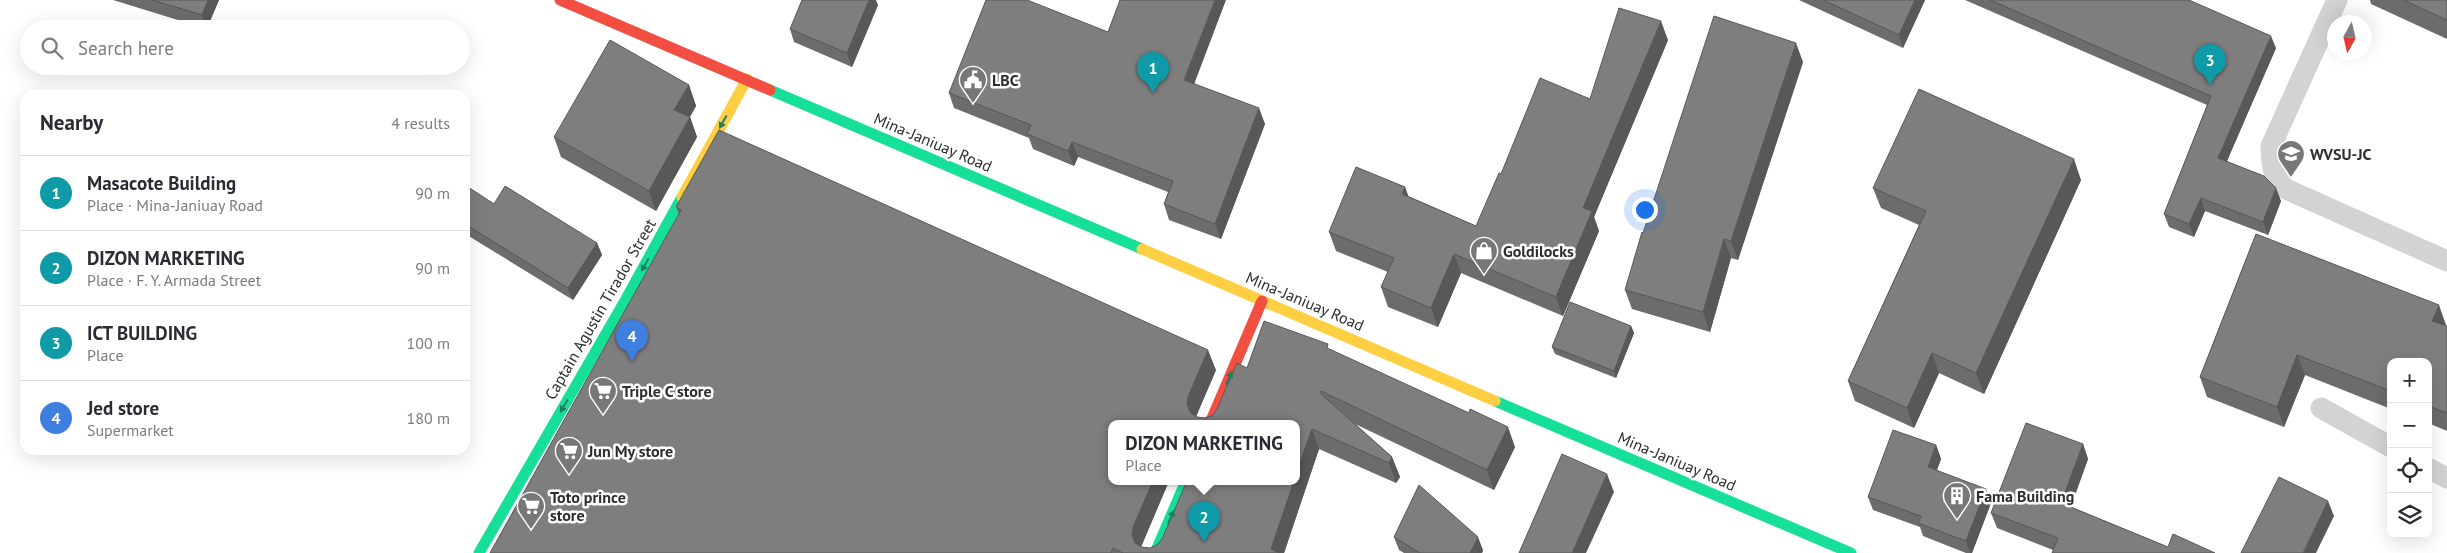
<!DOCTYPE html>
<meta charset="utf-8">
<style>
:root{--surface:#fff;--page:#f7f7f7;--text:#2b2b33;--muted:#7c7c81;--line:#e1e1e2;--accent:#2563eb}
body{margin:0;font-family:"PT Sans",sans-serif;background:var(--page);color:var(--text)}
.controls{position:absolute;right:15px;bottom:15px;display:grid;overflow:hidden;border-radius:10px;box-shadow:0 5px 20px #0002}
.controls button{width:45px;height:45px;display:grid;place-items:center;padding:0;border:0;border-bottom:1px solid var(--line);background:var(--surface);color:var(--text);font:25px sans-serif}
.compass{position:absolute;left:2327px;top:15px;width:45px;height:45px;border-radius:50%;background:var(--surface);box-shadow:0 5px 20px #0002;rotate:188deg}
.you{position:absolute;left:1644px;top:209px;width:18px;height:18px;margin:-12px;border:4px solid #fff;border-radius:50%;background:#1a73e8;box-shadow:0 0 0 8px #1a73e833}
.badge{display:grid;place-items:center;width:32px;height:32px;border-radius:50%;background:var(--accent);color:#fff;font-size:16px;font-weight:700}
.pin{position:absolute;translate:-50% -41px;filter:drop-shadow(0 1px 2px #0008)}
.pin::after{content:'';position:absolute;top:26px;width:18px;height:15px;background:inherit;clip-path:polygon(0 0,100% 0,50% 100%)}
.popup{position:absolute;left:1108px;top:420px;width:192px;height:65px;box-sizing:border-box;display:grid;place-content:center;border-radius:10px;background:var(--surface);filter:drop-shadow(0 1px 4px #0005);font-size:16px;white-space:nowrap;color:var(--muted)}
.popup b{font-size:19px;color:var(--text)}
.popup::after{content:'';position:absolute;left:50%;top:100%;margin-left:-10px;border:10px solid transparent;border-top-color:var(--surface)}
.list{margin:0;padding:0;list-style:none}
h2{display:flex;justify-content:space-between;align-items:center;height:65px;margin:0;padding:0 20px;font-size:21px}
h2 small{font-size:16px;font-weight:400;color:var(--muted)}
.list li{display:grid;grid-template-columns:32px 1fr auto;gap:15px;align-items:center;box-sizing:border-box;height:75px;padding:0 20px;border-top:1px solid var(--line)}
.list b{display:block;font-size:19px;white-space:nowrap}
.list p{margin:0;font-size:16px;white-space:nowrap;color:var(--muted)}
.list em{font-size:16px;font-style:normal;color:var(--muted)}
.icon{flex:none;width:28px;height:28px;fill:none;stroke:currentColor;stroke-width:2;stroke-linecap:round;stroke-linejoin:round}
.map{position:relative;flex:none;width:2447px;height:553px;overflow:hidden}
.search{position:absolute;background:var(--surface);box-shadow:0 5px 20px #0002;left:20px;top:20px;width:450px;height:55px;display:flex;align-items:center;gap:12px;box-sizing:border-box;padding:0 18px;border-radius:28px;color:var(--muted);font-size:19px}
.panel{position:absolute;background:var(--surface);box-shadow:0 5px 20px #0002;left:20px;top:90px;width:450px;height:365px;border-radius:15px}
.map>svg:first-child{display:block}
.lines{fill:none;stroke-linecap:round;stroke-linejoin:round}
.lane{stroke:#d3d3d3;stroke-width:21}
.fast{stroke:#16e098;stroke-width:11}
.slow{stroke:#ffcf43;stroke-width:11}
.jam{stroke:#f24e42;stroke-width:11}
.wall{fill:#6c6c6c;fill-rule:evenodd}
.shaded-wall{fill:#585858}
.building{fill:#7e7e7e;stroke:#585858}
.oneway{fill:#237e5e}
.labels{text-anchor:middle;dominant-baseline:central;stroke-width:5;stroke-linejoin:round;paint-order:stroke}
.poi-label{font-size:16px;font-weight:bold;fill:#2e2e2e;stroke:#fff;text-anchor:start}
.street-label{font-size:16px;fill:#2e2e2e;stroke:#fff}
</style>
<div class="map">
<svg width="2447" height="553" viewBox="0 0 2447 553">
<rect width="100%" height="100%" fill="#fff"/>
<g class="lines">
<!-- lane -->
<path class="lane" d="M 2337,0 L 2271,146 C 2272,165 2271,175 2286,189 L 2447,261
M 2321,408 L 2391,447
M 2428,468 L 2447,478"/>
<!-- fast -->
<path class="fast" d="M 770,90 L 1142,249
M 1495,401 L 1851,553
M 479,553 L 626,299 L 682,197
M 1155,553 L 1186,481"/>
<!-- slow -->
<path class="slow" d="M 682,197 L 747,79
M 1142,249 L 1495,401"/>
<!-- jam -->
<path class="jam" d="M 560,0 L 770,90
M 1210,423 L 1262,301"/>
</g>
<!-- wall -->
<path class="wall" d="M 113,0 L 219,0 L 207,29 Z
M 1799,0 L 1925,0 L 1903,48 Z
M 1965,0 L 2189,0 L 2276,48 L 2227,161 L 2281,201 L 2268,235 L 2205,211 L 2194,237 L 2169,227 L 2164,214 L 2207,105 Z
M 2370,0 L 2447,0 L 2447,39 L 2371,4 Z
M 878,5 L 852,67 L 794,42 L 790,29 Z
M 1668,40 L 1594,217 L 1599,231 L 1563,316 L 1461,273 L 1438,327 L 1388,307 L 1381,287 L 1388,272 L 1336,251 L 1329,232 L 1405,187 L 1408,196 L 1476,226 L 1590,99 Z
M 1803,62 L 1738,260 L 1731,258 L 1710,332 L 1632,309 L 1625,290 L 1643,233 Z
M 1194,83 L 1265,124 L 1221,239 L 1169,220 L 1164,204 L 1168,192 L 1078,157 L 1074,166 L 1033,149 L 1029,138 L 954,108 L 949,93 Z
M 689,85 L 696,106 L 690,117 L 697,137 L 656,211 L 561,157 L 554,137 Z
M 2081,180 L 1984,394 L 1939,373 L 1914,428 L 1855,401 L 1848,381 L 1919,225 L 1881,208 L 1873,188 Z
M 465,185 L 494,204 L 597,243 L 602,255 L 573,300 L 467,235 L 465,238 Z
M 676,207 L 1216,370 L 1196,416 L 1197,417 L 1204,418 L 1212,416 L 1247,368 L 1330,349 L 1515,447 L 1494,490 L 1355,424 L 1392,457 L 1400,477 L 1396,483 L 1319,449 L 1284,553 L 490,553 L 679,214 ZM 1112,423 L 1296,481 L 1162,539 L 1157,545 L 1150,548 L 1141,547 L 1169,481 L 1112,481 Z
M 2256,234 L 2446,325 L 2446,326 L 2447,326 L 2447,431 L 2428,423 L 2428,362 L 2391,362 L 2391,409 L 2305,375 L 2284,427 L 2207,397 L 2200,377 Z
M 1631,326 L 1634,333 L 1616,378 L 1555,354 L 1552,347 Z
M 2083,444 L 2088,459 L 2071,507 L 2168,547 L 2215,553 L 2053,550 L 1997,528 L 1991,513 Z
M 1936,445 L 1941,459 L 1937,470 L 1991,503 L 1972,553 L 1966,553 L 1923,536 L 1920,527 L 1873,510 L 1868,497 Z
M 1394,537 L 1483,550 L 1482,553 L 1404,553 L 1399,550 Z"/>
<!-- shaded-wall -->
<path class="shaded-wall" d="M 208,0 L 219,0 L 206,29 L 202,15 Z
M 869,0 L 876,0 L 878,5 L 852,67 L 847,53 Z
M 1215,0 L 1226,0 L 1190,95 L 1184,80 Z
M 1915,0 L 1925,0 L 1903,48 L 1899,35 Z
M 1661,21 L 1668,40 L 1594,217 L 1599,231 L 1563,316 L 1556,297 L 1583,208 Z
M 2271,36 L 2276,48 L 2223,170 L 2218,158 Z
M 1796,43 L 1803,62 L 1738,260 L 1731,241 Z
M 689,85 L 696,106 L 682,130 L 674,110 Z
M 1259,108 L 1265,124 L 1221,239 L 1215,224 Z
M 690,117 L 697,137 L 656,211 L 649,191 Z
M 1072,142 L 1078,157 L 1074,166 L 1068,151 Z
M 2074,159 L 2081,180 L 1984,394 L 1976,373 Z
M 1405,187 L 1412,206 L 1402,194 Z
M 2276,188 L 2281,201 L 2268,235 L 2263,222 Z
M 2201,198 L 2205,211 L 2194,237 L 2189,224 Z
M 465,230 L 467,235 L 465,238 Z
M 1724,239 L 1731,258 L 1710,332 L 1703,312 Z
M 597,243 L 602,255 L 573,300 L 568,288 Z
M 1454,254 L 1461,273 L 1438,327 L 1431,308 Z
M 2439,305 L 2446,325 L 2440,341 L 2432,321 Z
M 1631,326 L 1634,333 L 1616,378 L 1614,371 Z
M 1208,350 L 1216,370 L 1196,417 L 1195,423 L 1187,404 L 1188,397 Z
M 1932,353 L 1939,373 L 1914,428 L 1907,408 Z
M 2297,355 L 2305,375 L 2284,427 L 2277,407 Z
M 1508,427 L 1515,447 L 1494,490 L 1487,470 Z
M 1312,429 L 1319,449 L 1284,553 L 1272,553 L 1271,549 L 1294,481 L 1296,481 L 1296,474 Z
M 2083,444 L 2088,459 L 2066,518 L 2061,503 Z
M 1936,445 L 1941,459 L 1933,480 L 1928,467 Z
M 1392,457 L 1400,477 L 1396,483 L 1389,463 Z
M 1607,474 L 1614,492 L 1586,553 L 1572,553 Z
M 1153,481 L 1169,481 L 1141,547 L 1140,553 L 1132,535 L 1133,527 Z
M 1986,489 L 1991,503 L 1972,553 L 1970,553 L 1966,541 Z
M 2328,501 L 2334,516 L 2316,553 L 2303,553 Z
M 1478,537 L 1483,550 L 1482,553 L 1470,553 Z"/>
<!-- building -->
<path class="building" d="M 152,0 L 208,0 L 202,15 Z
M 802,0 L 869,0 L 847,53 L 790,29 Z
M 986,0 L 1027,0 L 1108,32 L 1120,0 L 1215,0 L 1184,80 L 1259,108 L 1215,224 L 1164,204 L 1173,181 L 1072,142 L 1068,151 L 1027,134 L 1031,125 L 949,93 Z
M 1823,0 L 1915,0 L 1899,35 Z
M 1990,0 L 2189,0 L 2271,36 L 2218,158 L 2264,176 L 2276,188 L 2263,222 L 2201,198 L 2189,224 L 2164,214 L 2211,96 Z
M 2403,0 L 2447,0 L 2447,20 Z
M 1619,8 L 1661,21 L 1583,208 L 1592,211 L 1556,297 L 1454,254 L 1431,308 L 1381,287 L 1394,258 L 1329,232 L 1356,167 L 1405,187 L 1402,194 L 1476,226 L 1499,173 L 1501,174 L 1540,78 L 1590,99 Z
M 1714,16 L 1796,43 L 1731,241 L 1724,239 L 1703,312 L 1625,290 L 1642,232 L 1643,233 Z
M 610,40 L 689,85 L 674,110 L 690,117 L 649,191 L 554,137 Z
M 1919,89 L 2074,159 L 1976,373 L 1932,353 L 1907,408 L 1848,381 L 1926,211 L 1873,188 Z
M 719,130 L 1208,350 L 1188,397 L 1187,404 L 1190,412 L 1197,417 L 1204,418 L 1212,416 L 1217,409 L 1237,363 L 1247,368 L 1264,321 L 1328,344 L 1327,348 L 1469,413 L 1470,409 L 1508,427 L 1487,470 L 1321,391 L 1320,393 L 1392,457 L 1389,463 L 1312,429 L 1296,474 L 1296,423 L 1112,423 L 1112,481 L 1153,481 L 1133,527 L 1132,535 L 1135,543 L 1141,547 L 1150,548 L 1157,545 L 1162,539 L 1187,481 L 1294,481 L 1271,549 L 1279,553 L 1123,553 L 1113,548 L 1111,553 L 490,553 L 681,210 L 676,207 Z
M 465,185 L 494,204 L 505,186 L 597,243 L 568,288 L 465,224 Z
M 2256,234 L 2439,305 L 2432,321 L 2447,326 L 2447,413 L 2428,406 L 2428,362 L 2391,362 L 2391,391 L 2297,355 L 2277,407 L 2200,377 Z
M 1570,302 L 1631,326 L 1614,371 L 1552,347 Z
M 2026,423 L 2083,444 L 2061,503 L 2168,547 L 2173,534 L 2215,553 L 2052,553 L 2058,538 L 1991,513 Z
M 1893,430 L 1936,445 L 1928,467 L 1986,489 L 1966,541 L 1918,523 L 1921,516 L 1868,497 Z
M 1562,454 L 1607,474 L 1572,553 L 1519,553 Z
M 2279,477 L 2328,501 L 2303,553 L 2241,553 Z
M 1419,485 L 1478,537 L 1470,553 L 1420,553 L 1394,537 Z"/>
<!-- one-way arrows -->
<defs><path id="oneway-solid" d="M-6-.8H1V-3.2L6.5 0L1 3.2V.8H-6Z" transform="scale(1.25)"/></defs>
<g class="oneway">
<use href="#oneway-solid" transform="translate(723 122) rotate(119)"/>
<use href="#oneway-solid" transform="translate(645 265) rotate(119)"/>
<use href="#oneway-solid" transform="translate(1229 378) rotate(-67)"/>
<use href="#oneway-solid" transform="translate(564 406) rotate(120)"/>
<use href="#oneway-solid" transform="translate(1171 517) rotate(-67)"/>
</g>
<!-- icons -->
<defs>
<symbol id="civic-pin" viewBox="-11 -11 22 30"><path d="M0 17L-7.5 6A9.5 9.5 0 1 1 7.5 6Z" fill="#777" stroke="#fff"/><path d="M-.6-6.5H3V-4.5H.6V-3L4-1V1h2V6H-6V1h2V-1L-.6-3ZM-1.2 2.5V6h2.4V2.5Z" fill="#fff"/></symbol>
<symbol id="university-pin" viewBox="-11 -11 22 30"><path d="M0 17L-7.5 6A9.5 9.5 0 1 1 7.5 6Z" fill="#777" stroke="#fff"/><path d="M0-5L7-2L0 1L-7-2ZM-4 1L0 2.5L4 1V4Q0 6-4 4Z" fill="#fff"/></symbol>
<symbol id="shop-pin" viewBox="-11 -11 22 30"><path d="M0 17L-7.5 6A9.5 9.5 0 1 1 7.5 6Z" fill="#777" stroke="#fff"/><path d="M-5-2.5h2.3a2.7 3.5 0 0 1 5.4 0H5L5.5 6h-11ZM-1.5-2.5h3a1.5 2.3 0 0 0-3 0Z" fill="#fff"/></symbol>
<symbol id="supermarket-pin" viewBox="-11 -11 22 30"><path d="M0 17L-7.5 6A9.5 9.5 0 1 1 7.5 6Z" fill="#777" stroke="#fff"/><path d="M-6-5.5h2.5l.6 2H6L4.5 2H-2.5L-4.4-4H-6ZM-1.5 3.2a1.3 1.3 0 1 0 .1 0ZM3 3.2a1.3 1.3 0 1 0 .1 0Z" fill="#fff"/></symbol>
<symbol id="building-pin" viewBox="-11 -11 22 30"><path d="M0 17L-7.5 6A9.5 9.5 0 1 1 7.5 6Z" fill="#777" stroke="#fff"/><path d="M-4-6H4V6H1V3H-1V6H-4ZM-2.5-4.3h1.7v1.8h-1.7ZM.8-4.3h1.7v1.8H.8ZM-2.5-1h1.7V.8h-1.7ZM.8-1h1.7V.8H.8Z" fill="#fff"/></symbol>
</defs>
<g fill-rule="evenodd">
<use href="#civic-pin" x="957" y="64" width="32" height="43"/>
<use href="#university-pin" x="2275" y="138" width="32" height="43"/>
<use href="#shop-pin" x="1468" y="235" width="32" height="43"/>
<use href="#supermarket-pin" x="587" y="375" width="32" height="43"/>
<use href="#supermarket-pin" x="553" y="435" width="32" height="43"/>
<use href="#building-pin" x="1941" y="480" width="32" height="43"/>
<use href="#supermarket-pin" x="515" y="490" width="32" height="43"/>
</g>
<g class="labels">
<!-- poi labels -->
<g class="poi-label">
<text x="992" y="80">LBC</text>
<text x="2310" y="154">WVSU-JC</text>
<text x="1503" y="251">Goldilocks</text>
<text x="622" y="391">Triple C store</text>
<text x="588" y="451">Jun My store</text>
<text x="1976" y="496">Fama Building</text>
<text x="550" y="497">Toto prince<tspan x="550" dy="18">store</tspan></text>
</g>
<!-- street labels -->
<g class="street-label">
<text transform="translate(933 142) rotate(23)">Mina-Janiuay Road</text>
<text transform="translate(1305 301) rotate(23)">Mina-Janiuay Road</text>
<text transform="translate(600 309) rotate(-60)">Captain Agustin Tirador Street</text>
<text transform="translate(1677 461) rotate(23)">Mina-Janiuay Road</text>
</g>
</g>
</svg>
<div class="controls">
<button>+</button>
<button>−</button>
<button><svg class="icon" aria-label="locate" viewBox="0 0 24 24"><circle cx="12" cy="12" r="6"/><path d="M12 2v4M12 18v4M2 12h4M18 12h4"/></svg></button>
<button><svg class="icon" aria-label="layers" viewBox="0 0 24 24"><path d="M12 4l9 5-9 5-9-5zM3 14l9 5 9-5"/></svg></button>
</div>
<svg class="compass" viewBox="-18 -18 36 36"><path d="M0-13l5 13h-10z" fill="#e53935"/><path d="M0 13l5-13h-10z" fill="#7c7c81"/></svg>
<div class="you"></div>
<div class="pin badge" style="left:1153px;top:93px;background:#0f9aa8">1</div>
<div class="pin badge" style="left:1204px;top:542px;background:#0f9aa8">2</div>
<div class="popup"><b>DIZON MARKETING</b>Place</div>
<div class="pin badge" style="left:2210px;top:85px;background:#0f9aa8">3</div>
<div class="pin badge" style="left:632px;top:361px;background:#3f7fe0">4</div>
<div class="search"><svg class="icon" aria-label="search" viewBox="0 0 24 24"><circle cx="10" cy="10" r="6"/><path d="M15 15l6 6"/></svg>Search here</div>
<section class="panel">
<h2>Nearby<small>4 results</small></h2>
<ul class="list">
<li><span class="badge" style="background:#0f9aa8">1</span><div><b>Masacote Building</b><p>Place · Mina-Janiuay Road</p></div><em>90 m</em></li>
<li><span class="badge" style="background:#0f9aa8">2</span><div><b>DIZON MARKETING</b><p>Place · F. Y. Armada Street</p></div><em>90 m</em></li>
<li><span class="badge" style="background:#0f9aa8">3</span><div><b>ICT BUILDING</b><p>Place</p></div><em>100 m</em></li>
<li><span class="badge" style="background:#3f7fe0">4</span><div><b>Jed store</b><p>Supermarket</p></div><em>180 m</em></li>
</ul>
</section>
</div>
